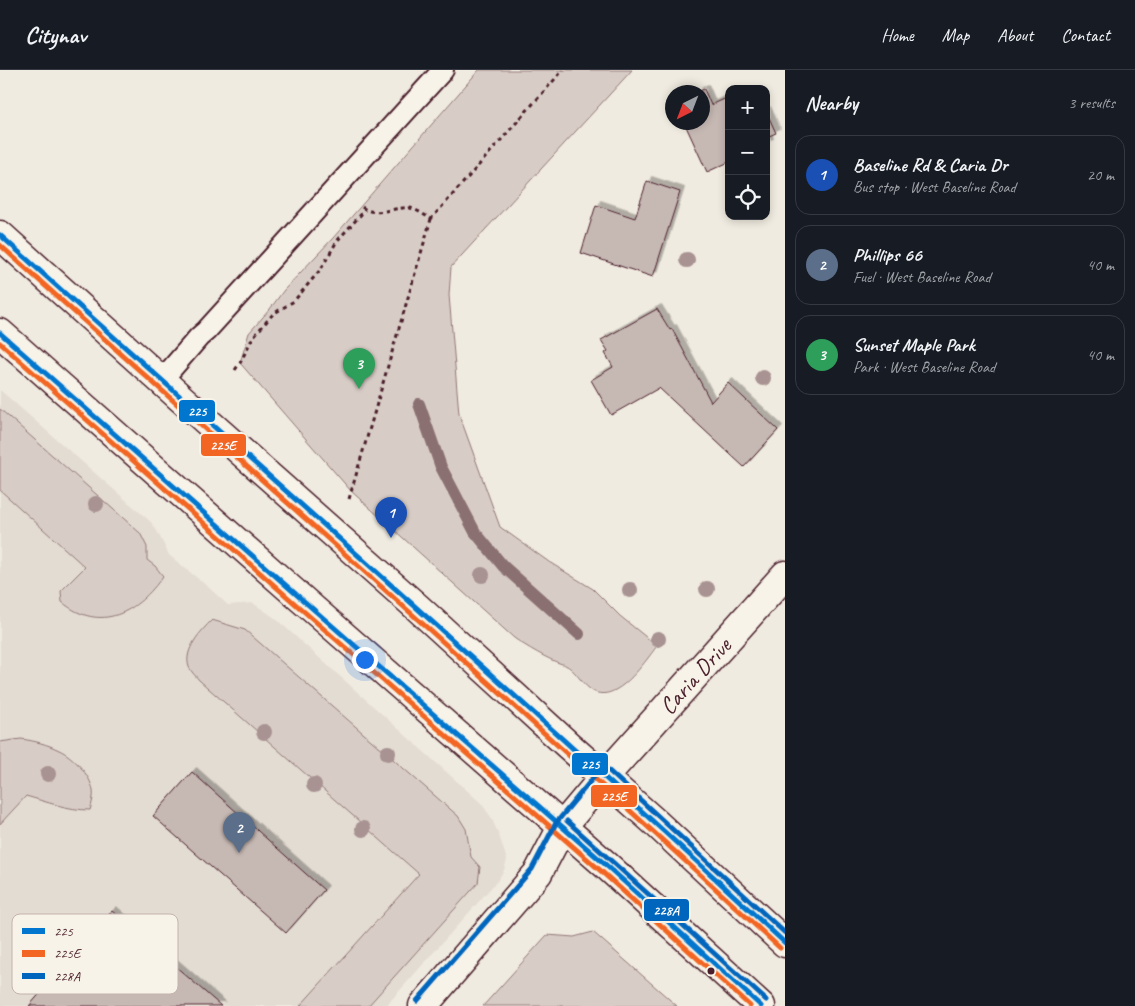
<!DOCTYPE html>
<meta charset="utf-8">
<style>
:root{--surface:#171b24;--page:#20242c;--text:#f1f3f6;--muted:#9ea1a6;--line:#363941;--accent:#b45309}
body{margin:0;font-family:Caveat,sans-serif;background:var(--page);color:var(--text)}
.controls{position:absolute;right:15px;top:15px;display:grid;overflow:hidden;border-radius:10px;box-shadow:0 2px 8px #0003}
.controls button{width:45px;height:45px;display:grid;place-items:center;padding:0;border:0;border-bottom:1px solid var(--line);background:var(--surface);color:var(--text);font:25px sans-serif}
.compass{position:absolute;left:665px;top:15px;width:45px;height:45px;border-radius:50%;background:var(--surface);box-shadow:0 2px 8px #0003;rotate:222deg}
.you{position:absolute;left:364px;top:589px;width:18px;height:18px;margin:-12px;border:4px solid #fff;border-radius:50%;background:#1a73e8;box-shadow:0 0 0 8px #1a73e833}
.badge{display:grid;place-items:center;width:32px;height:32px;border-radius:50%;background:var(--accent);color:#fff;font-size:16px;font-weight:700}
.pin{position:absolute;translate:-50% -41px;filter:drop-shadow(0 1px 2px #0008)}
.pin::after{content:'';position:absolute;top:26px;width:18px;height:15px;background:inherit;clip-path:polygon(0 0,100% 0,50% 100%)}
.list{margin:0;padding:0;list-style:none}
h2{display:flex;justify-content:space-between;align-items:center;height:65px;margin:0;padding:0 20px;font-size:21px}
h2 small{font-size:16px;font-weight:400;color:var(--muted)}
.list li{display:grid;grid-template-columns:32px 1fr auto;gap:15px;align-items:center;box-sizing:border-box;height:80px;margin:0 10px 10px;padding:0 10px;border:1px solid var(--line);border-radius:15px}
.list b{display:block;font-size:19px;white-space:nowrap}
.list p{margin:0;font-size:16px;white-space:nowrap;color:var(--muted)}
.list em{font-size:16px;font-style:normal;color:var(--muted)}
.icon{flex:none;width:28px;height:28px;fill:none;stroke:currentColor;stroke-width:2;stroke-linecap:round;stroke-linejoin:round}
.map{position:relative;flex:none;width:785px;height:936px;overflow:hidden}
header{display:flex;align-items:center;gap:30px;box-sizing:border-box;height:70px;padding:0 25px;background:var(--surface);border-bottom:1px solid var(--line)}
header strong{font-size:24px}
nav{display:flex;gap:28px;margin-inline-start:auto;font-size:18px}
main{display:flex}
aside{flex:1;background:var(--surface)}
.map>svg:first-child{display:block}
.built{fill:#e3dcd2}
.green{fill:#d8cdc6;stroke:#917678}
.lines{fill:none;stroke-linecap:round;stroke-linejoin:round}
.stream{stroke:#8b6f72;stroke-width:12}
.building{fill:#c6b8b3;stroke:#4a1f2b;filter:url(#shadow)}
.lane-casing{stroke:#4a1f2b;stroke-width:24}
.street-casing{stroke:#4a1f2b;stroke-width:31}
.secondary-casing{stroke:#4a1f2b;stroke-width:31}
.path{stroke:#4a1f2b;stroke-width:3;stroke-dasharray:4 4;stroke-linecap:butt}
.lane{stroke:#f7f3e8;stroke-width:20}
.street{stroke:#f7f3e8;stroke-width:28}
.secondary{stroke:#f7f3e8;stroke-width:28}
.bus-1-casing{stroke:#f7f3e8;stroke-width:9}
.bus-2-casing{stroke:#f7f3e8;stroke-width:9}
.bus-3-casing{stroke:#f7f3e8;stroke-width:9}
.bus-1{stroke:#0076ce;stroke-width:5}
.bus-2{stroke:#f26522;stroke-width:5}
.bus-3{stroke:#0065bd;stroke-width:5}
.tree{fill:#a89292}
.bus-dot{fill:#4a1f2b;stroke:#f7f3e8;stroke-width:2}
.labels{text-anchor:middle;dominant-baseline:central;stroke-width:4;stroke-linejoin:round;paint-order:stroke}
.street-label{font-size:24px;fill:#4a1f2b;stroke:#f7f3e8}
.key{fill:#f7f3e8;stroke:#c3b3af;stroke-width:1}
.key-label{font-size:14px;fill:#4a1f2b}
.line-badge{stroke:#f7f3e8;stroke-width:2}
.badge-label{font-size:14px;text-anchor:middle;font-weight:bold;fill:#fff}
</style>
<header>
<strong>Citynav</strong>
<nav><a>Home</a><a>Map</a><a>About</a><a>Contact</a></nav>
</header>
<main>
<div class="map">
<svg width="785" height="936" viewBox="0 0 785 936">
<defs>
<filter id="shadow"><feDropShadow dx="4.5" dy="-4.5" stdDeviation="0" flood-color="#0004"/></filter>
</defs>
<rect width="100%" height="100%" fill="#f0ebe0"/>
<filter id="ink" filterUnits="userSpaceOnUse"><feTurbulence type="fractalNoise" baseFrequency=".02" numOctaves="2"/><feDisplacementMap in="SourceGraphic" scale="10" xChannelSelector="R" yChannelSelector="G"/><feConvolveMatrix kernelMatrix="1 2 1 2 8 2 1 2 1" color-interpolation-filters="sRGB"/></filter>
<g filter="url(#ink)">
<!-- built -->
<path class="built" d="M 0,320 L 151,452 L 157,461 L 169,485 L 207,516 L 228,535 L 253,533 L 275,548 L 481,733 L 491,747 L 499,765 L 507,790 L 504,800 L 498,810 L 386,936 L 0,936 Z"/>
<!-- green -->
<path class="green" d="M 479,0 L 632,0 L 451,197 L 449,225 L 459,344 L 500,457 L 549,492 L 593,519 L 620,546 L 657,576 C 644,593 614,638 590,619 C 581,613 575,599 565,595 C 564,594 563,594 562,594 C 549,590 525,576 514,568 L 351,421 L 240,293 L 249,263 L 270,239 L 284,220 L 333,168 Z
M 0,339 L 140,463 L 147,477 L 147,490 L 155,496 L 163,506 C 138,542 101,564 62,532 L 61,521 L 85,497 L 0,420 Z
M 212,550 L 245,560 L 458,746 L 466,759 L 471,787 L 480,797 L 478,813 L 368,936 L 300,936 L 419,804 L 199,610 C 196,606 191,602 189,597 C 183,580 201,561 212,550 Z
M 21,669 C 35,671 47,674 59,680 C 73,686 90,705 93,720 C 94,726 92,734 90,740 C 68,740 47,732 26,726 L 0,754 L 0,672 Z
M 593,862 L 677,936 L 483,936 L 547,865 L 574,867 Z"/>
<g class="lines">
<!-- stream -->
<path class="stream" d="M 419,334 L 441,397 L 475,462 L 503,496 L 579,564"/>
</g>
<!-- building -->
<path class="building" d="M 704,19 L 711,35 L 729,27 L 729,92 L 707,102 L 684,52 L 702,52 L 702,22 L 697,22 Z
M 766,41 L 776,63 L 767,67 L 769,73 L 766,74 Z
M 647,111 L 680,122 L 653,207 L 581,183 L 596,135 L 635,148 Z
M 657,239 L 670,260 L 672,259 L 711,332 L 728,313 L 778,360 L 744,397 L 659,318 L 611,345 L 591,310 L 613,297 L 605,283 L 608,281 L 601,270 Z
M 192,702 L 324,820 L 286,863 L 153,746 Z
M 112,841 L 221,936 L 29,936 Z"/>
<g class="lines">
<defs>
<path id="lane" d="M 161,311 L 199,267 L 206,261 L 443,0"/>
<path id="street" d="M 423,936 L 538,803 L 562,757 L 604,707 L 785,505"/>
<path id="secondary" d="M 0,165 L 193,339 L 418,538 L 569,676 L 657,754 L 785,873
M 0,263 L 297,525 L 606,795 L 761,936"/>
</defs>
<!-- lane casing -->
<use href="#lane" class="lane-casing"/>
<!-- street casing -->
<use href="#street" class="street-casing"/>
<!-- secondary casing -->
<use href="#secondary" class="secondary-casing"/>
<!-- path -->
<path class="path" d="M 362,137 C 375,148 395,136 410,138 C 418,140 424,145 431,149 L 563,0
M 235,300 L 240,293 L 253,267 L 273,244 L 294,231 L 321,199 L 337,171 L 365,140
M 349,429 L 431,149"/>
<!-- lane -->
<use href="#lane" class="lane"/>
<!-- street -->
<use href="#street" class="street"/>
<!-- secondary -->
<use href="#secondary" class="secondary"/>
<defs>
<path id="bus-1" d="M 0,165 C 262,401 527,633 785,873
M 0,263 L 297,525 L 606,795 L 761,936"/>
<path id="bus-2" d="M 0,175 C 260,410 523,640 780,878
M 0,273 L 292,531 L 601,801 L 750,936"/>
<path id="bus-3" d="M 567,751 L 766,930
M 417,931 L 532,799 L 556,753 L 598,702 L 603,700 L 609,701 L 785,863"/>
</defs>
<!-- bus-1 casing -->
<use href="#bus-1" class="bus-1-casing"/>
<!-- bus-2 casing -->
<use href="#bus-2" class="bus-2-casing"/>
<!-- bus-3 casing -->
<use href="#bus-3" class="bus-3-casing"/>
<!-- bus-1 -->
<use href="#bus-1" class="bus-1"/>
<!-- bus-2 -->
<use href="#bus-2" class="bus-2"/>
<!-- bus-3 -->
<use href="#bus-3" class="bus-3"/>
</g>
<!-- trees -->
<g class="tree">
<circle cx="687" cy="190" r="8"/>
<circle cx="763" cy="308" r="8"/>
<circle cx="96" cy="434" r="8"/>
<circle cx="482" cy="505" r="8"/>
<circle cx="707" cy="519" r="8"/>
<circle cx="630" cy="520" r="8"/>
<circle cx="658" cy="569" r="8"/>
<circle cx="264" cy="662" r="8"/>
<circle cx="388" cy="683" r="8"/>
<circle cx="48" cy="704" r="8"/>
<circle cx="314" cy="715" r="8"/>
<circle cx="363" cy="759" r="8"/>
</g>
</g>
<!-- markers -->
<circle class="bus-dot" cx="711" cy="901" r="4.5"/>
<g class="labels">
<!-- street labels -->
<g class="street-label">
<text transform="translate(695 606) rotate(-48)">Caria Drive</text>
</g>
</g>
<!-- legend -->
<rect x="12" y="844" width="166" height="80" rx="8" class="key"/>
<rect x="22" y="858" width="23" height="6" fill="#0076ce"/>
<rect x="22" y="880" width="23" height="7" fill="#f26522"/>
<rect x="22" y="903" width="23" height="6" fill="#0065bd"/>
<g class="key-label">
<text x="54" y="866">225</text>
<text x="54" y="888">225E</text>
<text x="54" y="911">228A</text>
</g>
<g class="line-badge">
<rect x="178" y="329" width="38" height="24" rx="5" fill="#0076ce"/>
<rect x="200" y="363" width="47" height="24" rx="5" fill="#f26522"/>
<rect x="571" y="682" width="38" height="24" rx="5" fill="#0076ce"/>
<rect x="590" y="714" width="48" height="24" rx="5" fill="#f26522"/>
<rect x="643" y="828" width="47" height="24" rx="5" fill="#0065bd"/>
</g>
<g class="badge-label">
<text x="197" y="346">225</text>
<text x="223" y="380">225E</text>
<text x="590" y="699">225</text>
<text x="614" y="731">225E</text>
<text x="666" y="845">228A</text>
</g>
</svg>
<div class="controls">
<button>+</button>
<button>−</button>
<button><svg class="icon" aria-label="locate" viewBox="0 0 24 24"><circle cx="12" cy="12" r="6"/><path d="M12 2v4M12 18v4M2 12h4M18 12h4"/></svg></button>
</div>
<svg class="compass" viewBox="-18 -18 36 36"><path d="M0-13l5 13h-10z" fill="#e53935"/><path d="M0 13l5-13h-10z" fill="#9ea1a6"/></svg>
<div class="you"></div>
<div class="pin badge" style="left:391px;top:468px;background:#1a4fb4">1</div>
<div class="pin badge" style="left:239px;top:783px;background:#5c6f8a">2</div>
<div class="pin badge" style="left:359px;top:319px;background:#2e9e5b">3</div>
</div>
<aside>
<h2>Nearby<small>3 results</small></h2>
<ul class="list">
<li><span class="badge" style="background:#1a4fb4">1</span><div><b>Baseline Rd &amp; Caria Dr</b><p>Bus stop · West Baseline Road</p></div><em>20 m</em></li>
<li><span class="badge" style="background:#5c6f8a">2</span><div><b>Phillips 66</b><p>Fuel · West Baseline Road</p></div><em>40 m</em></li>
<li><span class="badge" style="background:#2e9e5b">3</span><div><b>Sunset Maple Park</b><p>Park · West Baseline Road</p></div><em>40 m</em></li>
</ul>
</aside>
</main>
